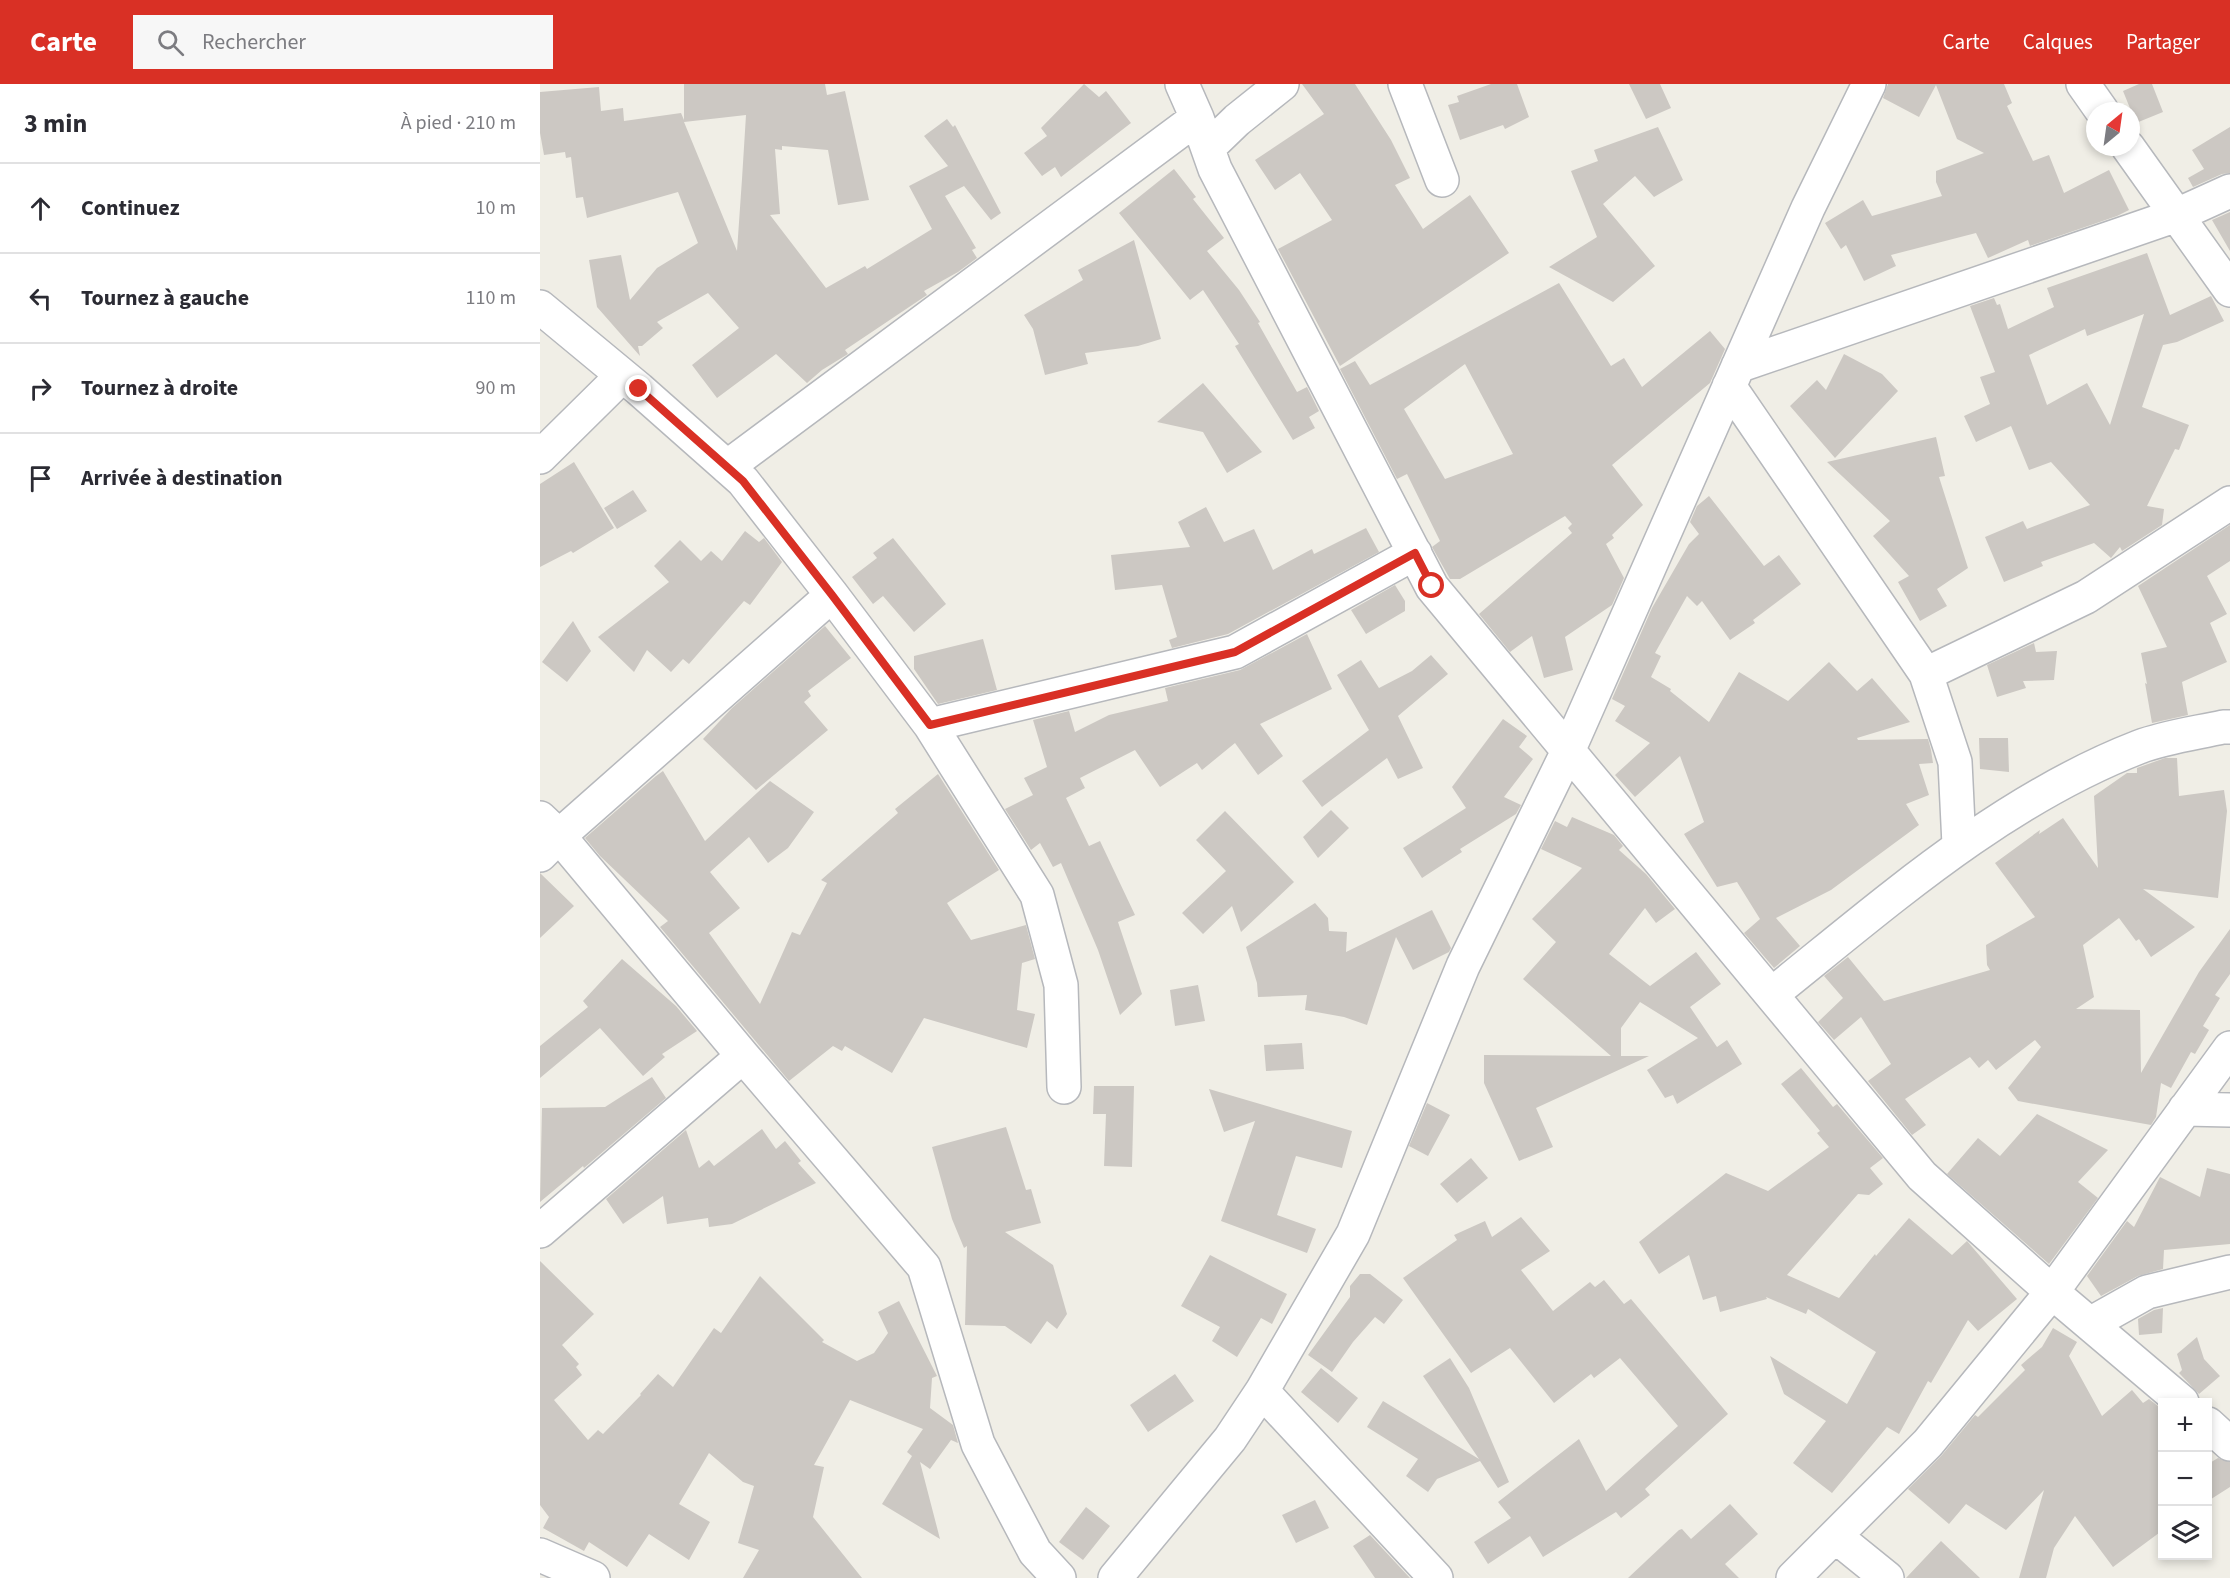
<!DOCTYPE html>
<html lang="fr">
<meta charset="utf-8">
<style>
:root{--surface:#fff;--page:#f7f7f7;--text:#2b2b33;--muted:#7c7c81;--line:#e1e1e2;--accent:#d93025}
body{margin:0;font-family:"Source Sans 3",sans-serif;background:var(--page);color:var(--text)}
.controls{position:absolute;right:18px;bottom:18px;display:grid;overflow:hidden;border-radius:0px;box-shadow:0 3px 9px #0003}
.controls button{width:54px;height:54px;display:grid;place-items:center;padding:0;border:0;border-bottom:2px solid var(--line);background:var(--surface);color:var(--text);font:30px sans-serif}
.compass{position:absolute;left:1546px;top:18px;width:54px;height:54px;border-radius:50%;background:var(--surface);box-shadow:0 3px 9px #0003;rotate:29deg}
.stop{position:absolute;width:18px;height:18px;margin:-14px;border:4px solid #d93025;border-radius:50%;background:#fff}
.stop.end{background:#d93025;border-color:#fff;box-shadow:0 2px 6px #0008}
.list{margin:0;padding:0;list-style:none}
h2{display:flex;justify-content:space-between;align-items:center;height:78px;margin:0;padding:0 24px;font-size:26px}
h2 small{font-size:20px;font-weight:400;color:var(--muted)}
.list li{display:grid;grid-template-columns:39px 1fr auto;gap:18px;align-items:center;box-sizing:border-box;height:90px;padding:0 24px;border-top:2px solid var(--line)}
.list b{display:block;font-size:22px;white-space:nowrap}
.list em{font-size:20px;font-style:normal;color:var(--muted)}
.icon{flex:none;width:33px;height:33px;fill:none;stroke:currentColor;stroke-width:2;stroke-linecap:round;stroke-linejoin:round}
.map{position:relative;flex:none;width:1690px;height:1494px;overflow:hidden}
header{display:flex;align-items:center;gap:36px;box-sizing:border-box;height:84px;padding:0 30px;background:var(--accent);color:#fff}
header strong{font-size:28px}
nav{display:flex;gap:33px;margin-inline-start:auto;font-size:21px}
.search{width:420px;height:54px;background:var(--page);display:flex;align-items:center;gap:15px;box-sizing:border-box;padding:0 21px;border-radius:0px;color:var(--muted);font-size:22px}
main{display:flex}
aside{flex:1;background:var(--surface)}
.map>svg:first-child{display:block}
.building{fill:#ccc8c3;fill-rule:evenodd}
.lines{fill:none;stroke-linecap:round;stroke-linejoin:round}
.minor-casing{stroke:#b6b8bc;stroke-width:36}
.minor{stroke:#fff;stroke-width:33}
.route{stroke:#d93025;stroke-width:8}
</style>
<header>
<strong>Carte</strong>
<div class="search"><svg class="icon" aria-label="search" viewBox="0 0 24 24"><circle cx="10" cy="10" r="6"/><path d="M15 15l6 6"/></svg>Rechercher</div>
<nav><a>Carte</a><a>Calques</a><a>Partager</a></nav>
</header>
<main>
<aside>
<h2>3 min<small>À pied · 210 m</small></h2>
<ul class="list">
<li><svg class="icon" aria-label="ahead" viewBox="0 0 24 24"><path d="M12 20V5M6 11l6-6 6 6"/></svg><div><b>Continuez</b></div><em>10 m</em></li>
<li><svg class="icon" aria-label="left" viewBox="0 0 24 24"><path d="M17 20v-9H6M10 6l-5 5 5 5"/></svg><div><b>Tournez à gauche</b></div><em>110 m</em></li>
<li><svg class="icon" aria-label="right" viewBox="0 0 24 24"><path d="M7 20v-9h11M14 6l5 5-5 5"/></svg><div><b>Tournez à droite</b></div><em>90 m</em></li>
<li><svg class="icon" aria-label="arrive" viewBox="0 0 24 24"><path d="M6 21V4h12l-3 4 3 4H6"/></svg><div><b>Arrivée à destination</b></div></li>
</ul>
</aside>
<div class="map">
<svg width="1690" height="1494" viewBox="0 0 1690 1494">
<rect width="100%" height="100%" fill="#f0eee6"/>
<!-- building -->
<path class="building" d="M 144,0 L 285,0 L 287,11 L 305,7 L 329,116 L 298,121 L 288,66 L 242,62 L 242,66 L 235,65 L 240,130 L 230,131 L 286,204 L 325,182 L 327,185 L 392,145 L 369,102 L 408,82 L 384,52 L 407,35 L 413,43 L 415,41 L 461,129 L 451,136 L 424,102 L 405,112 L 436,164 L 432,166 L 437,174 L 418,188 L 384,207 L 387,211 L 305,266 L 308,270 L 282,286 L 267,299 L 236,270 L 177,314 L 152,281 L 199,244 L 168,209 L 117,238 L 123,244 L 102,262 L 98,262 L 100,272 L 57,223 L 49,176 L 81,171 L 90,216 L 117,184 L 158,159 L 138,108 L 47,134 L 43,113 L 36,114 L 31,73 L 26,74 L 25,68 L 4,71 L 0,49 L 0,8 L 59,3 L 61,27 L 83,24 L 84,37 L 141,29 L 144,36 ZM 206,31 L 202,95 L 197,167 L 144,38 Z
M 544,0 L 559,13 L 566,7 L 591,39 L 521,93 L 515,83 L 502,92 L 484,69 L 507,52 L 501,44 Z
M 762,0 L 815,0 L 851,56 L 870,94 L 855,101 L 883,145 L 930,111 L 969,169 L 800,282 L 738,165 L 792,136 L 760,89 L 735,106 L 715,76 L 784,30 Z
M 951,0 L 977,0 L 989,33 L 965,45 L 963,41 L 920,56 L 908,21 L 919,18 L 917,12 Z
M 1089,0 L 1120,0 L 1131,24 L 1106,35 Z
M 1348,0 L 1464,0 L 1472,19 L 1467,22 L 1493,77 L 1509,71 L 1524,109 L 1569,86 L 1589,126 L 1577,132 L 1490,162 L 1488,156 L 1448,174 L 1436,149 L 1351,171 L 1356,182 L 1324,197 L 1306,161 L 1301,165 L 1285,139 L 1323,116 L 1332,132 L 1402,112 L 1396,98 L 1396,87 L 1444,69 L 1417,55 L 1396,1 L 1379,33 L 1343,14 Z
M 1599,0 L 1612,0 L 1623,28 L 1596,39 L 1583,7 Z
M 1118,43 L 1143,96 L 1114,113 L 1095,92 L 1063,120 L 1115,182 L 1073,218 L 1009,183 L 1057,153 L 1031,87 L 1058,77 L 1054,66 Z
M 1690,43 L 1690,89 L 1682,90 L 1653,103 L 1648,94 L 1664,85 L 1652,66 Z
M 634,85 L 656,113 L 653,115 L 684,154 L 667,167 L 699,206 L 720,238 L 718,239 L 757,308 L 767,303 L 779,327 L 769,333 L 775,344 L 753,356 L 695,262 L 699,260 L 663,206 L 650,216 L 579,129 Z
M 1690,128 L 1690,167 L 1672,136 Z
M 594,156 L 621,255 L 598,262 L 545,269 L 548,280 L 505,291 L 493,245 L 484,231 L 543,196 L 538,186 Z
M 1607,169 L 1630,231 L 1671,212 L 1684,237 L 1637,258 L 1623,261 L 1602,323 L 1649,341 L 1639,366 L 1635,365 L 1607,422 L 1624,425 L 1622,441 L 1582,467 L 1580,463 L 1571,474 L 1554,459 L 1501,478 L 1503,482 L 1464,498 L 1445,453 L 1483,437 L 1487,445 L 1550,421 L 1511,378 L 1489,386 L 1471,342 L 1436,358 L 1424,332 L 1450,320 L 1440,293 L 1455,288 L 1430,222 L 1454,214 L 1457,221 L 1460,220 L 1468,245 L 1514,223 L 1507,204 ZM 1604,230 L 1570,341 L 1547,299 L 1507,321 L 1489,271 L 1545,245 L 1547,252 Z
M 1019,199 L 1071,282 L 1084,274 L 1102,303 L 1170,247 L 1185,265 L 1170,299 L 1072,381 L 1103,421 L 1072,451 L 1074,454 L 1066,460 L 1084,494 L 1072,521 L 1025,553 L 1033,586 L 1004,594 L 992,552 L 970,568 L 939,530 L 1032,449 L 1028,444 L 1032,440 L 1025,432 L 920,495 L 910,495 L 892,463 L 900,457 L 867,390 L 857,395 L 800,285 L 815,277 L 830,301 ZM 925,280 L 973,370 L 905,395 L 864,325 Z
M 1304,270 L 1342,290 L 1358,307 L 1295,374 L 1250,322 L 1277,296 L 1286,306 Z
M 663,299 L 722,368 L 687,389 L 663,348 L 617,338 Z
M 1396,353 L 1405,392 L 1399,393 L 1428,484 L 1397,505 L 1407,522 L 1380,537 L 1358,498 L 1369,492 L 1333,452 L 1350,437 L 1287,378 Z
M 34,378 L 74,444 L 33,469 L 31,467 L 0,483 L 0,400 Z
M 93,406 L 107,427 L 77,445 L 64,424 Z
M 1169,412 L 1224,482 L 1239,471 L 1261,500 L 1213,536 L 1215,539 L 1190,556 L 1162,517 L 1157,522 L 1147,512 L 1115,569 L 1121,572 L 1111,593 L 1131,605 L 1130,607 L 1169,638 L 1199,588 L 1248,617 L 1289,578 L 1317,607 L 1332,594 L 1370,638 L 1317,654 L 1318,656 L 1388,655 L 1391,666 L 1393,679 L 1379,680 L 1389,711 L 1366,720 L 1379,741 L 1291,806 L 1236,834 L 1260,862 L 1234,884 L 1204,849 L 1220,835 L 1197,798 L 1177,803 L 1144,750 L 1164,738 L 1140,672 L 1095,713 L 1075,691 L 1110,659 L 1075,637 L 1085,622 L 1072,615 L 1112,524 L 1149,460 L 1159,450 L 1150,438 L 1157,422 Z
M 666,423 L 684,458 L 714,445 L 733,486 L 772,465 L 774,470 L 826,444 L 839,468 L 688,550 L 632,564 L 629,556 L 637,553 L 622,501 L 575,506 L 571,471 L 650,463 L 638,438 Z
M 1690,441 L 1690,477 L 1667,492 L 1687,530 L 1670,539 L 1687,578 L 1642,598 L 1648,631 L 1612,639 L 1605,599 L 1607,600 L 1601,569 L 1627,563 L 1598,502 Z
M 205,447 L 219,458 L 224,454 L 242,478 L 210,521 L 204,517 L 149,580 L 143,575 L 131,588 L 107,566 L 94,588 L 58,553 L 129,498 L 114,482 L 140,456 L 161,477 L 171,467 L 182,477 Z
M 353,454 L 406,520 L 374,548 L 343,512 L 333,520 L 312,493 L 337,474 L 333,469 Z
M 855,501 L 865,517 L 865,527 L 826,550 L 811,526 Z
M 33,537 L 51,567 L 27,598 L 2,578 Z
M 285,542 L 311,574 L 268,607 L 271,612 L 264,618 L 288,646 L 216,706 L 163,655 L 192,624 Z
M 767,550 L 792,605 L 720,640 L 743,672 L 718,691 L 695,659 L 662,686 L 657,679 L 620,703 L 595,666 L 540,694 L 545,704 L 526,714 L 549,762 L 560,757 L 595,831 L 578,838 L 602,910 L 580,931 L 558,866 L 521,779 L 513,783 L 500,759 L 491,766 L 465,725 L 493,711 L 484,694 L 507,683 L 493,636 L 529,627 L 535,648 L 569,631 L 628,617 L 625,604 L 700,586 Z
M 443,555 L 457,606 L 398,620 L 374,585 L 374,572 Z
M 1494,559 L 1496,568 L 1517,567 L 1514,596 L 1483,597 L 1486,604 L 1457,613 L 1447,581 Z
M 891,571 L 908,590 L 858,632 L 883,684 L 858,695 L 847,674 L 782,723 L 762,697 L 829,646 L 797,591 L 821,576 L 839,604 L 872,587 Z
M 963,635 L 987,652 L 979,663 L 993,675 L 964,713 L 981,721 L 976,730 L 920,765 L 922,768 L 882,794 L 863,764 L 926,724 L 912,703 Z
M 1439,654 L 1468,654 L 1469,688 L 1440,685 Z
M 1625,674 L 1637,674 L 1639,712 L 1684,706 L 1687,727 L 1678,814 L 1603,805 L 1655,843 L 1611,873 L 1599,855 L 1596,857 L 1579,834 L 1543,861 L 1554,913 L 1536,925 L 1600,926 L 1601,989 L 1659,888 L 1690,845 L 1690,890 L 1675,911 L 1680,914 L 1663,942 L 1669,946 L 1655,970 L 1651,968 L 1631,1004 L 1621,999 L 1616,1033 L 1611,1041 L 1478,1017 L 1468,1004 L 1501,963 L 1495,956 L 1456,986 L 1448,976 L 1439,984 L 1430,973 L 1365,1015 L 1386,1041 L 1372,1051 L 1328,997 L 1351,980 L 1321,933 L 1294,956 L 1278,938 L 1303,914 L 1284,892 L 1308,873 L 1344,917 L 1450,886 L 1447,881 L 1446,861 L 1495,833 L 1455,779 L 1500,746 L 1499,750 L 1523,734 L 1558,784 L 1554,712 L 1587,689 L 1597,689 L 1597,684 Z
M 123,687 L 165,757 L 230,697 L 274,728 L 248,764 L 228,779 L 209,753 L 170,788 L 200,824 L 169,849 L 220,920 L 252,848 L 260,851 L 287,799 L 281,796 L 358,729 L 355,725 L 398,690 L 459,786 L 407,819 L 431,856 L 486,841 L 495,875 L 482,879 L 477,926 L 495,930 L 487,964 L 384,934 L 352,989 L 305,962 L 302,967 L 293,962 L 249,997 L 120,843 L 128,837 L 60,772 L 45,754 L 116,692 Z
M 791,726 L 809,744 L 778,774 L 763,753 Z
M 685,727 L 754,798 L 701,848 L 692,822 L 663,850 L 642,829 L 686,787 L 656,756 Z
M 1032,733 L 1074,751 L 1083,762 L 1079,766 L 1106,790 L 1135,825 L 1116,839 L 1105,824 L 1069,870 L 1110,902 L 1156,868 L 1181,900 L 1150,923 L 1177,963 L 1187,956 L 1202,980 L 1137,1020 L 1133,1011 L 1125,1014 L 1107,986 L 1158,954 L 1100,918 L 1081,944 L 1081,972 L 1109,972 L 996,1024 L 1013,1063 L 979,1077 L 944,999 L 944,971 L 1071,972 L 983,895 L 1016,858 L 992,835 L 1042,784 L 1001,765 L 1015,737 L 1027,743 Z
M 0,789 L 34,822 L 0,854 Z
M 775,819 L 788,834 L 789,847 L 807,848 L 806,868 L 892,826 L 911,864 L 909,868 L 873,886 L 856,853 L 827,941 L 804,933 L 765,926 L 767,911 L 718,913 L 717,899 L 706,863 Z
M 82,875 L 136,922 L 157,947 L 122,970 L 125,973 L 103,992 L 60,944 L 0,994 L 0,962 L 48,923 L 43,917 Z
M 658,901 L 665,937 L 635,942 L 630,906 Z
M 762,959 L 764,985 L 726,987 L 724,961 Z
M 1261,984 L 1293,1023 L 1297,1020 L 1343,1074 L 1330,1084 L 1343,1100 L 1329,1111 L 1318,1110 L 1247,1191 L 1299,1214 L 1335,1170 L 1336,1172 L 1369,1134 L 1412,1171 L 1427,1157 L 1477,1215 L 1438,1247 L 1428,1236 L 1391,1299 L 1388,1297 L 1359,1350 L 1347,1343 L 1292,1409 L 1253,1379 L 1286,1337 L 1244,1310 L 1230,1272 L 1307,1320 L 1336,1268 L 1268,1225 L 1266,1230 L 1226,1213 L 1227,1215 L 1180,1228 L 1176,1212 L 1163,1216 L 1149,1171 L 1119,1190 L 1099,1158 L 1186,1089 L 1228,1107 L 1289,1063 L 1277,1049 L 1280,1047 L 1241,1000 Z
M 112,993 L 126,1014 L 44,1084 L 43,1082 L 0,1118 L 2,1024 L 65,1023 Z
M 554,1002 L 594,1002 L 592,1083 L 564,1082 L 566,1030 L 553,1030 Z
M 669,1005 L 812,1047 L 802,1084 L 756,1072 L 737,1131 L 776,1145 L 767,1169 L 681,1137 L 715,1037 L 684,1048 Z
M 887,1019 L 910,1031 L 888,1072 L 869,1062 Z
M 1497,1030 L 1568,1066 L 1538,1098 L 1558,1114 L 1509,1180 L 1407,1090 L 1438,1054 L 1460,1072 Z
M 466,1043 L 486,1106 L 491,1105 L 501,1139 L 465,1148 L 513,1181 L 527,1230 L 517,1245 L 507,1237 L 491,1260 L 465,1242 L 425,1241 L 427,1162 L 424,1164 L 412,1135 L 392,1063 Z
M 222,1045 L 236,1065 L 245,1057 L 261,1077 L 258,1079 L 276,1099 L 192,1140 L 169,1143 L 168,1134 L 127,1140 L 123,1112 L 83,1140 L 66,1115 L 146,1046 L 159,1084 L 169,1076 L 174,1082 Z
M 931,1074 L 948,1094 L 917,1119 L 900,1100 Z
M 1667,1084 L 1690,1090 L 1690,1160 L 1624,1166 L 1623,1185 L 1598,1192 L 1561,1212 L 1547,1192 L 1587,1137 L 1594,1143 L 1620,1093 L 1660,1113 Z
M 981,1133 L 1010,1167 L 981,1186 L 1013,1227 L 1050,1198 L 1055,1203 L 1064,1196 L 1084,1220 L 1091,1215 L 1188,1330 L 1105,1405 L 1110,1411 L 1081,1434 L 1076,1428 L 1003,1473 L 990,1452 L 948,1480 L 934,1458 L 971,1434 L 958,1418 L 1039,1355 L 1066,1407 L 1138,1342 L 1080,1274 L 1054,1294 L 1051,1290 L 1014,1319 L 970,1264 L 931,1289 L 863,1194 L 917,1156 L 914,1151 L 945,1137 L 952,1153 Z
M 670,1171 L 747,1210 L 732,1240 L 721,1234 L 697,1273 L 672,1257 L 680,1243 L 641,1222 Z
M 0,1177 L 54,1230 L 22,1261 L 39,1280 L 36,1283 L 42,1291 L 14,1316 L 48,1356 L 58,1346 L 63,1350 L 101,1311 L 100,1310 L 118,1290 L 133,1303 L 174,1244 L 181,1249 L 220,1192 L 284,1256 L 282,1258 L 317,1277 L 334,1269 L 348,1249 L 338,1228 L 359,1217 L 397,1292 L 392,1294 L 390,1324 L 413,1341 L 418,1359 L 411,1356 L 390,1385 L 380,1378 L 400,1455 L 342,1420 L 372,1372 L 367,1368 L 383,1345 L 310,1316 L 274,1381 L 284,1383 L 273,1433 L 322,1494 L 203,1494 L 219,1466 L 198,1459 L 214,1402 L 203,1398 L 169,1369 L 139,1420 L 170,1438 L 149,1476 L 109,1450 L 87,1483 L 49,1458 L 44,1467 L 3,1444 L 9,1433 L 0,1421 Z
M 820,1190 L 830,1190 L 863,1216 L 844,1240 L 835,1233 L 813,1258 L 792,1288 L 768,1271 L 810,1213 L 810,1202 Z
M 1623,1224 L 1622,1249 L 1599,1251 L 1598,1235 L 1614,1226 Z
M 1513,1244 L 1537,1258 L 1529,1272 L 1562,1332 L 1592,1306 L 1603,1319 L 1609,1315 L 1623,1326 L 1623,1446 L 1573,1483 L 1535,1432 L 1514,1464 L 1506,1494 L 1479,1494 L 1504,1406 L 1466,1446 L 1426,1420 L 1409,1440 L 1368,1405 L 1402,1371 L 1435,1331 L 1438,1333 L 1485,1286 L 1481,1281 L 1502,1263 Z
M 1657,1253 L 1664,1275 L 1680,1292 L 1659,1310 L 1639,1289 L 1642,1286 L 1637,1270 Z
M 910,1274 L 929,1304 L 969,1398 L 958,1404 L 940,1377 L 897,1395 L 888,1408 L 866,1392 L 878,1375 L 827,1343 L 843,1317 L 939,1375 L 883,1292 Z
M 781,1284 L 818,1314 L 798,1339 L 761,1308 Z
M 635,1290 L 654,1317 L 608,1348 L 590,1321 Z
M 1678,1374 L 1690,1378 L 1690,1403 L 1668,1417 L 1668,1380 Z
M 775,1416 L 789,1444 L 756,1459 L 742,1431 Z
M 1190,1420 L 1218,1450 L 1185,1480 L 1199,1494 L 1088,1494 L 1139,1446 L 1142,1445 L 1151,1455 Z
M 546,1423 L 570,1442 L 543,1476 L 519,1458 Z
M 830,1451 L 870,1494 L 835,1494 L 813,1462 Z
M 1401,1457 L 1440,1494 L 1366,1494 Z"/>
<g class="lines">
<defs>
<path id="minor" d="M 642,0 L 657,34 L 675,85 L 892,503 L 1382,1092 L 1512,1208 L 1642,1318
M 865,0 L 902,96
M 1543,0 L 1562,27
M 1588,63 L 1690,206
M 668,64 L 697,36 L 742,0
M 0,223 L 99,305 L 203,397 L 292,511 L 390,641 L 695,568 L 875,469
M 1198,282 L 1637,131 L 1690,107
M 1189,302 L 1386,590 L 1415,678 L 1419,761
M 0,373 L 82,292
M 187,383 L 657,34
M 1386,590 L 1546,513 L 1690,419
M 390,641 L 497,811 L 521,901 L 524,1003
M 0,734 L 19,752 L 203,972 L 384,1183 L 438,1360 L 495,1468 L 519,1494
M 0,771 L 19,752 L 292,511
M 1232,910 C 1347,818 1460,717 1599,663 C 1625,653 1656,649 1683,643 L 1690,643
M 1645,1025 L 1690,1026
M 0,1147 L 203,972
M 1550,1240 L 1607,1208 L 1690,1188
M 722,1307 L 896,1494
M 1668,1340 L 1690,1360
M 1295,1452 L 1347,1494
M 0,1471 L 53,1494
M 575,1494 L 690,1355 L 722,1307 L 813,1150 L 923,882 L 1029,665 L 1268,124 L 1329,0
M 1253,1494 L 1388,1359 L 1512,1208 L 1690,964"/>
</defs>
<!-- minor casing -->
<use href="#minor" class="minor-casing"/>
<!-- minor -->
<use href="#minor" class="minor"/>
</g>
<g class="lines">
<!-- route -->
<path class="route" d="M 99,305 L 203,397 L 292,511 L 390,641 L 695,568 L 875,469 L 892,502"/>
</g>
</svg>
<div class="controls">
<button>+</button>
<button>−</button>
<button><svg class="icon" aria-label="layers" viewBox="0 0 24 24"><path d="M12 4l9 5-9 5-9-5zM3 14l9 5 9-5"/></svg></button>
</div>
<svg class="compass" viewBox="-18 -18 36 36"><path d="M0-13l5 13h-10z" fill="#e53935"/><path d="M0 13l5-13h-10z" fill="#7c7c81"/></svg>
<div class="stop" style="left:892px;top:502px"></div>
<div class="stop end" style="left:99px;top:305px"></div>
</div>
</main>
